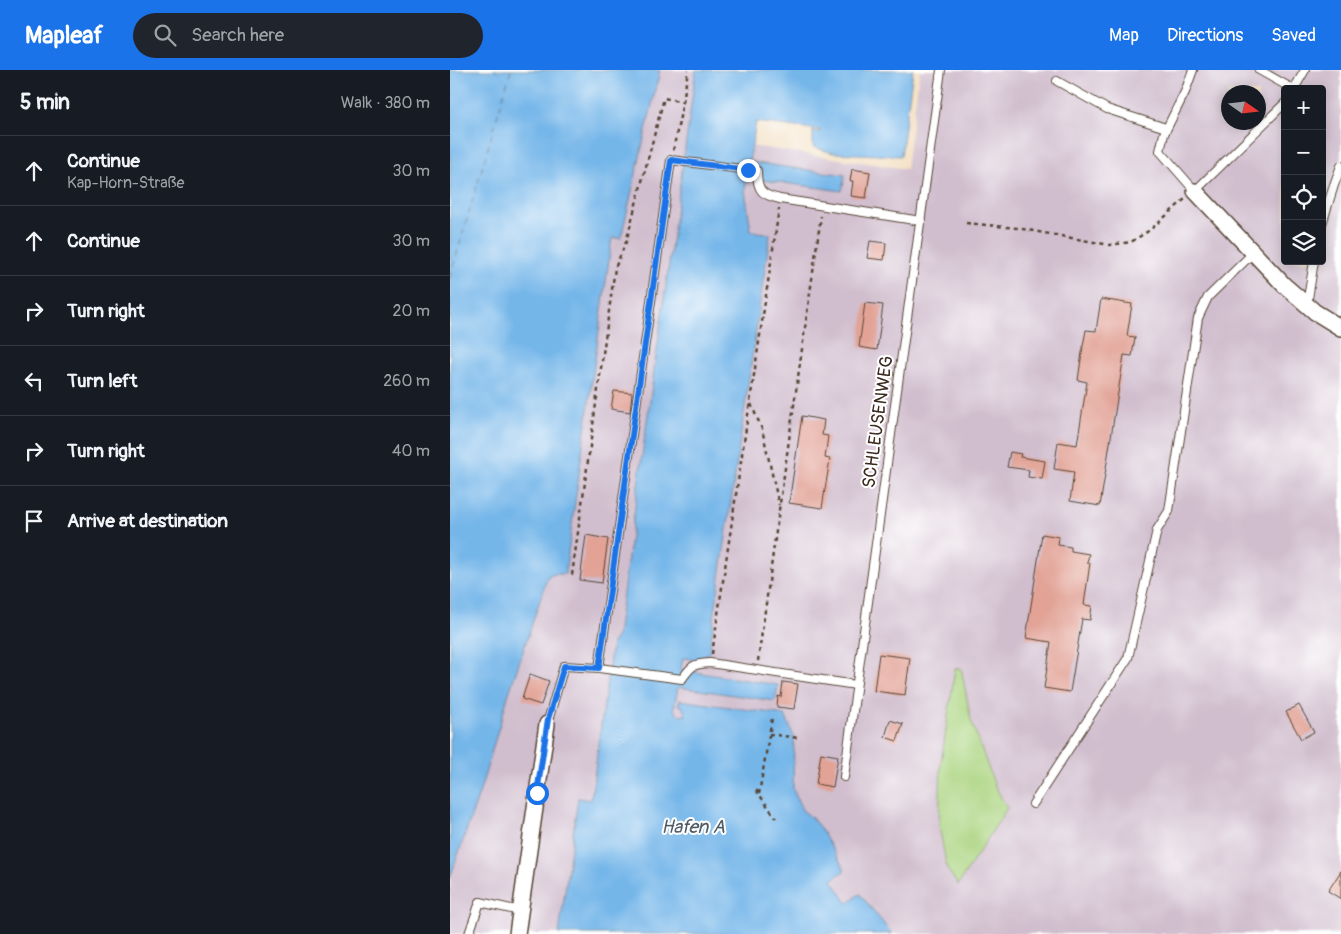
<!DOCTYPE html>
<meta charset="utf-8">
<style>
:root{--surface:#171b24;--page:#20242c;--text:#f1f3f6;--muted:#9ea1a6;--line:#363941;--accent:#1a73e8}
body{margin:0;font-family:Pangolin,sans-serif;background:var(--page);color:var(--text)}
.controls{position:absolute;right:15px;top:15px;display:grid;overflow:hidden;border-radius:5px;box-shadow:0 2px 12px #0003}
.controls button{width:45px;height:45px;display:grid;place-items:center;padding:0;border:0;border-bottom:1px solid var(--line);background:var(--surface);color:var(--text);font:25px sans-serif}
.compass{position:absolute;left:771px;top:15px;width:45px;height:45px;border-radius:50%;background:var(--surface);box-shadow:0 2px 12px #0003;rotate:104deg}
.stop{position:absolute;width:15px;height:15px;margin:-11px;border:4px solid #1a73e8;border-radius:50%;background:#fff}
.stop.end{background:#1a73e8;border-color:#fff;box-shadow:0 1px 5px #0008}
.list{margin:0;padding:0;list-style:none}
h2{display:flex;justify-content:space-between;align-items:center;height:65px;margin:0;padding:0 20px;font-size:21px}
h2 small{font-size:16px;font-weight:400;color:var(--muted)}
.list li{display:grid;grid-template-columns:32px 1fr auto;gap:15px;align-items:center;box-sizing:border-box;height:70px;padding:0 20px;border-top:1px solid var(--line)}
.list b{display:block;font-size:19px;white-space:nowrap}
.list p{margin:0;font-size:16px;white-space:nowrap;color:var(--muted)}
.list em{font-size:16px;font-style:normal;color:var(--muted)}
.icon{flex:none;width:28px;height:28px;fill:none;stroke:currentColor;stroke-width:2;stroke-linecap:round;stroke-linejoin:round}
.map{position:relative;flex:none;width:891px;height:864px;overflow:hidden}
header{display:flex;align-items:center;gap:30px;box-sizing:border-box;height:70px;padding:0 25px;background:var(--accent);color:#fff}
header strong{font-size:24px}
nav{display:flex;gap:28px;margin-inline-start:auto;font-size:18px}
.search{width:350px;height:45px;background:var(--page);display:flex;align-items:center;gap:12px;box-sizing:border-box;padding:0 18px;border-radius:28px;color:var(--muted);font-size:19px}
main{display:flex}
aside{flex:1;background:var(--surface)}
.map>svg:first-child{display:block}
.industrial{fill:#d0bdcd;fill-rule:evenodd}
.green{fill:#aad47f;stroke:#727f4e}
.water{fill:#74b6e9;stroke:#587084}
.lines{fill:none;stroke-linecap:round;stroke-linejoin:round}
.ferry{stroke:#4f5b65;stroke-width:1;stroke-dasharray:6 5;stroke-linecap:butt}
.building{fill:#e2a396}
.service-casing{stroke:#564536;stroke-width:10}
.minor-casing{stroke:#564536;stroke-width:18}
.path{stroke:#564536;stroke-width:2.5;stroke-dasharray:4 4;stroke-linecap:butt}
.service{stroke:#fff;stroke-width:8}
.minor{stroke:#fff;stroke-width:15}
.route{stroke:#1a73e8;stroke-width:6}
.labels{text-anchor:middle;dominant-baseline:central;stroke-width:4;stroke-linejoin:round;paint-order:stroke}
.street-label{font-size:18px;fill:#3b2a1e;stroke:#fff}
.water-label{font-size:19px;font-style:italic;fill:#4f5b65;stroke:#fff}
</style>
<header>
<strong>Mapleaf</strong>
<div class="search"><svg class="icon" aria-label="search" viewBox="0 0 24 24"><circle cx="10" cy="10" r="6"/><path d="M15 15l6 6"/></svg>Search here</div>
<nav><a>Map</a><a>Directions</a><a>Saved</a></nav>
</header>
<main>
<aside>
<h2>5 min<small>Walk · 380 m</small></h2>
<ul class="list">
<li><svg class="icon" aria-label="ahead" viewBox="0 0 24 24"><path d="M12 20V5M6 11l6-6 6 6"/></svg><div><b>Continue</b><p>Kap-Horn-Straße</p></div><em>30 m</em></li>
<li><svg class="icon" aria-label="ahead" viewBox="0 0 24 24"><path d="M12 20V5M6 11l6-6 6 6"/></svg><div><b>Continue</b></div><em>30 m</em></li>
<li><svg class="icon" aria-label="right" viewBox="0 0 24 24"><path d="M7 20v-9h11M14 6l5 5-5 5"/></svg><div><b>Turn right</b></div><em>20 m</em></li>
<li><svg class="icon" aria-label="left" viewBox="0 0 24 24"><path d="M17 20v-9H6M10 6l-5 5 5 5"/></svg><div><b>Turn left</b></div><em>260 m</em></li>
<li><svg class="icon" aria-label="right" viewBox="0 0 24 24"><path d="M7 20v-9h11M14 6l5 5-5 5"/></svg><div><b>Turn right</b></div><em>40 m</em></li>
<li><svg class="icon" aria-label="arrive" viewBox="0 0 24 24"><path d="M6 21V4h12l-3 4 3 4H6"/></svg><div><b>Arrive at destination</b></div></li>
</ul>
</aside>
<div class="map">
<svg width="891" height="864" viewBox="0 0 891 864">
<rect width="100%" height="100%" fill="#fff"/>
<filter id="ink" filterUnits="userSpaceOnUse"><feTurbulence type="fractalNoise" baseFrequency=".02" numOctaves="2"/><feDisplacementMap in="SourceGraphic" scale="10" xChannelSelector="R" yChannelSelector="G"/><feConvolveMatrix kernelMatrix="1 2 1 2 8 2 1 2 1" color-interpolation-filters="sRGB"/></filter>
<filter id="wash" filterUnits="userSpaceOnUse"><feTurbulence type="fractalNoise" baseFrequency=".0096" numOctaves="4" result="noise"/><feDisplacementMap in="SourceGraphic" scale="20" xChannelSelector="R" yChannelSelector="G"/><feGaussianBlur stdDeviation="1.12" result="paint"/><feColorMatrix in="noise" values="0 0 0 0 0 0 0 0 0 0 0 0 0 0 0 0 0 1.4 0 .05"/><feComposite in="paint" operator="in"/></filter>
<g filter="url(#wash)">
<rect width="100%" height="100%" fill="#f2ddbd"/>
<!-- industrial -->
<path class="industrial" d="M 210,0 L 246,0 L 167,566 L 162,573 L 141,730 L 128,728 L 109,864 L 0,864 L 0,808 L 30,721 L 58,626 L 98,506 L 105,504 L 115,503 L 162,167 L 171,168 Z
M 470,0 L 891,0 L 891,864 L 442,864 L 411,824 L 397,833 L 382,810 L 361,747 L 352,740 L 343,719 L 344,667 L 232,636 L 236,646 L 227,644 L 224,639 L 233,588 L 259,583 L 320,165 L 301,161 L 295,120 L 302,76 L 456,99 ZM 835,19 L 872,19 L 872,191 L 835,191 ZM 778,22 L 808,22 L 808,52 L 778,52 Z"/>
<!-- green -->
<path class="green" d="M 511,598 L 521,650 L 545,716 L 557,738 L 508,815 L 497,799 L 489,755 L 491,694 L 505,599 Z"/>
<!-- water -->
<path class="water" d="M 0,0 L 210,0 L 171,168 L 162,168 L 115,504 L 105,504 L 98,506 L 58,626 L 30,721 L 0,808 Z
M 246,0 L 463,0 L 451,86 L 383,83 L 363,77 L 363,61 L 370,62 L 370,60 L 306,52 L 299,92 L 395,105 L 392,121 L 297,108 L 295,120 L 301,161 L 320,164 L 259,583 L 245,590 L 233,588 L 231,600 L 328,615 L 325,631 L 228,617 L 224,639 L 227,644 L 236,646 L 232,636 L 228,635 L 230,630 L 335,645 L 344,667 L 343,719 L 352,740 L 361,747 L 370,758 L 395,800 L 382,810 L 397,833 L 410,824 L 442,864 L 109,864 L 128,728 L 141,730 L 162,573 L 167,566 Z"/>
<g class="lines">
<!-- ferry -->
<path class="ferry" d="M 0,207 L 61,0"/>
</g>
<g id="blocks">
<!-- building -->
<path class="building" d="M 402,99 L 420,102 L 416,128 L 401,126 L 403,111 L 400,111 Z
M 420,171 L 436,173 L 434,190 L 417,188 Z
M 651,229 L 682,234 L 677,266 L 685,267 L 682,286 L 674,285 L 650,436 L 620,431 L 624,402 L 604,399 L 608,372 L 627,375 L 637,312 L 628,310 L 633,276 L 636,260 L 646,261 Z
M 415,233 L 433,235 L 427,280 L 409,277 Z
M 164,321 L 182,323 L 180,342 L 161,339 Z
M 352,346 L 374,350 L 372,365 L 378,366 L 375,388 L 380,389 L 372,438 L 339,433 Z
M 560,382 L 571,384 L 570,387 L 595,391 L 592,409 L 578,407 L 579,400 L 557,397 Z
M 592,464 L 609,467 L 608,475 L 621,477 L 621,481 L 639,484 L 637,493 L 640,493 L 634,535 L 642,536 L 640,550 L 632,549 L 620,622 L 594,618 L 601,572 L 576,568 Z
M 136,465 L 158,469 L 152,513 L 130,510 Z
M 429,584 L 460,588 L 455,625 L 424,621 Z
M 80,604 L 99,611 L 91,635 L 72,629 Z
M 333,612 L 348,614 L 344,639 L 327,637 L 328,626 L 331,627 Z
M 849,635 L 864,662 L 851,669 L 836,642 Z
M 440,650 L 453,654 L 447,671 L 435,667 Z
M 371,683 L 388,686 L 383,717 L 366,714 Z
M 891,801 L 891,829 L 878,821 Z"/>
</g>
</g>
<g filter="url(#ink)">
<use href="#blocks" fill-opacity="0" stroke="#564536" stroke-width="1"/>
<g class="lines">
<defs>
<path id="service" d="M 743,0 L 735,22 L 714,64 L 710,81 L 745,121 L 835,33
M 809,0 L 843,19
M 607,11 L 657,39 L 716,58
M 844,19 L 855,0
M 872,154 L 884,115 L 891,96
M 857,235 L 864,191
M 149,598 L 221,90 L 307,101 C 307,121 312,125 330,129 L 471,151
M 97,654 L 114,596 L 149,598 L 232,609 C 242,595 243,594 260,593 L 406,615
M 394,707 L 491,0
M 583,734 L 678,588 L 707,460 L 719,441 L 748,248 L 758,227 L 803,183
M 19,864 L 30,832 L 70,841"/>
<path id="minor" d="M 745,121 L 834,215 L 865,242 L 891,258
M 67,864 L 97,654"/>
</defs>
<!-- service casing -->
<use href="#service" class="service-casing"/>
<!-- minor casing -->
<use href="#minor" class="minor-casing"/>
<!-- path -->
<path class="path" d="M 233,32 L 238,0
M 516,153 L 567,158 L 660,175 L 681,172 L 700,160 L 735,129
M 301,334 L 312,359 L 329,435
M 122,505 L 165,198 L 176,172 L 214,28 L 233,32 L 223,81
M 262,584 L 329,139
M 308,591 L 328,447 L 371,146
M 319,664 L 348,668
M 306,720 L 326,748
M 309,724 L 322,648"/>
<!-- service -->
<use href="#service" class="service"/>
<!-- minor -->
<use href="#minor" class="minor"/>
</g>
</g>
<g class="lines" filter="url(#ink)">
<!-- route -->
<path class="route" d="M 87,723 L 98,649 L 114,596 L 149,598 L 221,90 L 298,100"/>
</g>
<g class="labels">
<!-- street labels -->
<g class="street-label">
<text transform="translate(428 352) rotate(-82)">SCHLEUSENWEG</text>
</g>
<!-- water labels -->
<g class="water-label">
<text x="243" y="757">Hafen A</text>
</g>
</g>
</svg>
<div class="controls">
<button>+</button>
<button>−</button>
<button><svg class="icon" aria-label="locate" viewBox="0 0 24 24"><circle cx="12" cy="12" r="6"/><path d="M12 2v4M12 18v4M2 12h4M18 12h4"/></svg></button>
<button><svg class="icon" aria-label="layers" viewBox="0 0 24 24"><path d="M12 4l9 5-9 5-9-5zM3 14l9 5 9-5"/></svg></button>
</div>
<svg class="compass" viewBox="-18 -18 36 36"><path d="M0-13l5 13h-10z" fill="#e53935"/><path d="M0 13l5-13h-10z" fill="#9ea1a6"/></svg>
<div class="stop" style="left:87px;top:723px"></div>
<div class="stop end" style="left:298px;top:100px"></div>
</div>
</main>
